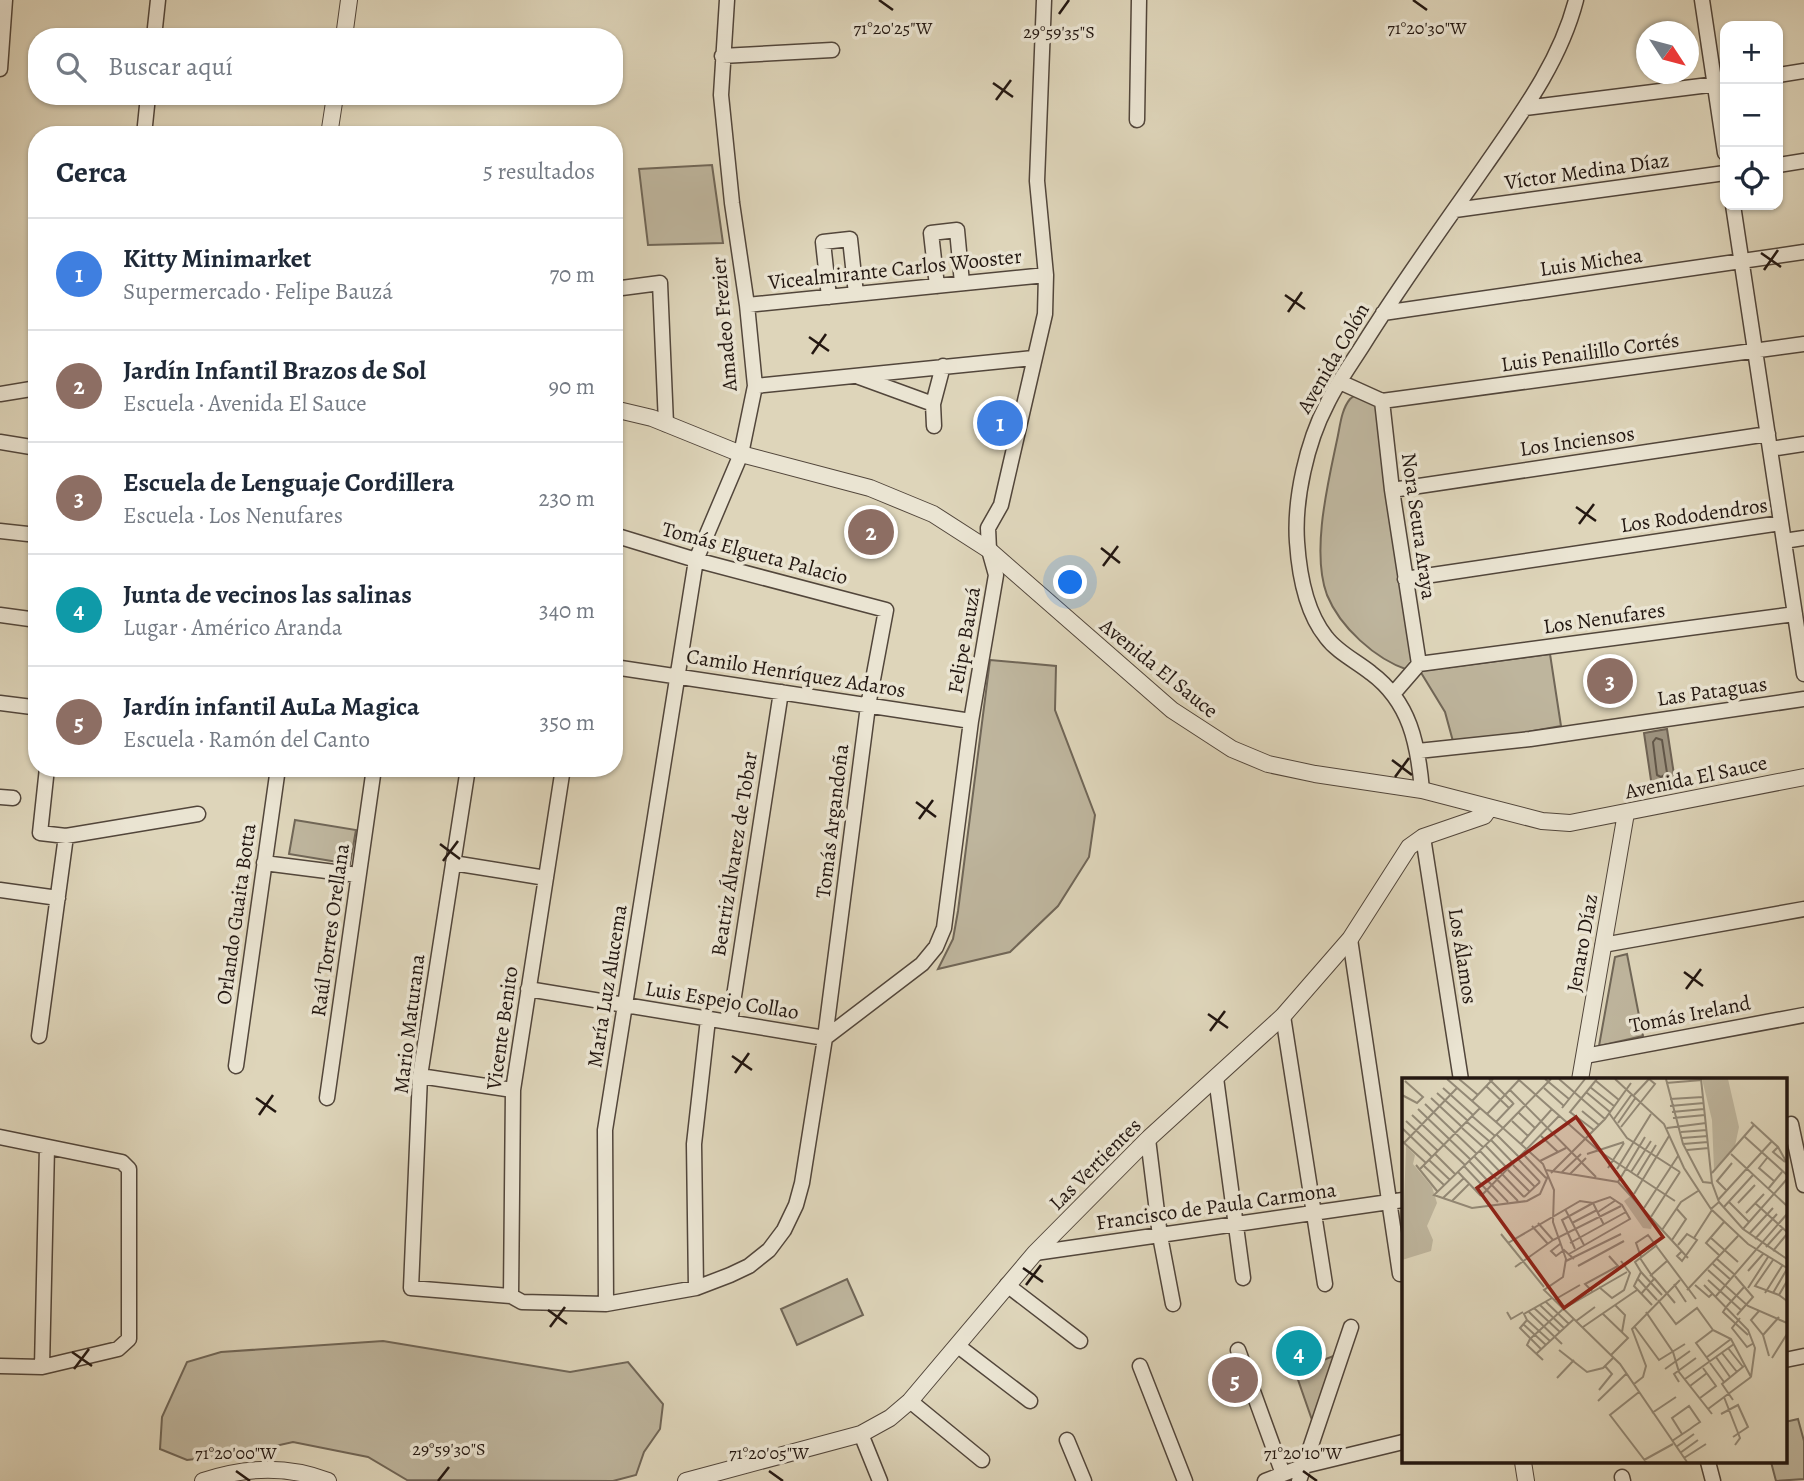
<!DOCTYPE html>
<html lang="es">
<meta charset="utf-8">
<style>
:root{--surface:#fff;--page:#f2f2f3;--text:#1f2937;--muted:#747a83;--line:#e0e1e3;--accent:#d93025}
body{margin:0;font-family:Alegreya,serif;background:var(--page);color:var(--text)}
.controls{position:absolute;right:21px;top:21px;display:grid;overflow:hidden;border-radius:14px;box-shadow:0 2px 5px #0004}
.controls button{width:63px;height:63px;display:grid;place-items:center;padding:0;border:0;border-bottom:2px solid var(--line);background:var(--surface);color:var(--text);font:35px sans-serif}
.compass{position:absolute;left:1636px;top:21px;width:63px;height:63px;border-radius:50%;background:var(--surface);box-shadow:0 2px 5px #0004;rotate:126deg}
.you{position:absolute;left:1071px;top:583px;width:24px;height:24px;margin:-18px;border:5px solid #fff;border-radius:50%;background:#1a73e8;box-shadow:0 0 0 10px #1a73e833}
.badge{display:grid;place-items:center;width:46px;height:46px;border-radius:50%;background:var(--accent);color:#fff;font-size:23px;font-weight:700}
.pin{position:absolute;translate:-50% -50%;border:4px solid #fff;box-shadow:0 2px 7px #0006}
.list{margin:0;padding:0;list-style:none}
h2{display:flex;justify-content:space-between;align-items:center;height:91px;margin:0;padding:0 28px;font-size:30px}
h2 small{font-size:23px;font-weight:400;color:var(--muted)}
.list li{display:grid;grid-template-columns:46px 1fr auto;gap:21px;align-items:center;box-sizing:border-box;height:112px;padding:0 28px;border-top:2px solid var(--line)}
.list b{display:block;font-size:26px;white-space:nowrap}
.list p{margin:0;font-size:23px;white-space:nowrap;color:var(--muted)}
.list em{font-size:23px;font-style:normal;color:var(--muted)}
.icon{flex:none;width:38px;height:38px;fill:none;stroke:currentColor;stroke-width:2;stroke-linecap:round;stroke-linejoin:round}
.map{position:relative;flex:none;width:1804px;height:1481px;overflow:hidden}
.search{position:absolute;background:var(--surface);box-shadow:0 2px 5px #0004;left:28px;top:28px;width:595px;height:77px;display:flex;align-items:center;gap:18px;box-sizing:border-box;padding:0 24px;border-radius:28px;color:var(--muted);font-size:26px}
.panel{position:absolute;background:var(--surface);box-shadow:0 2px 5px #0004;left:28px;top:126px;width:595px;height:651px;border-radius:28px}
.map>svg:first-child{display:block}
.green{fill:#beb59d;stroke:#706657;stroke-width:2}
.water{fill:#9e9481;stroke:#6d6254;stroke-width:2}
.lines{fill:none;stroke-linecap:round;stroke-linejoin:round}
.shore{stroke:#605649;stroke-width:2}
.minor-casing{stroke:#52463b;stroke-width:17}
.tertiary-casing{stroke:#52463b;stroke-width:18}
.minor{stroke:#eae4d2;stroke-width:14}
.tertiary{stroke:#eae4d2;stroke-width:16}
.ticks{fill:none;stroke:#231711;stroke-width:2.5}
.labels{text-anchor:middle;dominant-baseline:central;stroke-width:7;stroke-linejoin:round;paint-order:stroke}
.street-label{font-size:21px;fill:#231711;stroke:#eae4d2}
.inset-road{fill:none;stroke:#938976;stroke-width:2}
.view{fill:#8f2418;fill-opacity:0.15;stroke:#8f2418;stroke-width:3.5}
.inset-edge{fill:none;stroke:#231711;stroke-width:3.5}
.ticks-label{font-size:18px;text-anchor:middle;fill:#231711;stroke:#eae4d2;stroke-width:7;stroke-linejoin:round;paint-order:stroke}
</style>
<div class="map">
<svg width="1804" height="1481" viewBox="0 0 1804 1481">
<rect width="100%" height="100%" fill="#ded5ba"/>
<filter id="stains"><feTurbulence type="fractalNoise" baseFrequency=".00286" numOctaves="4"/><feColorMatrix values="0 0 0 0 .2 0 0 0 0 .09 0 0 0 0 .02 0 0 0 .5 -.17"/></filter>
<radialGradient id="worn" r=".72"><stop offset=".6" stop-color="#630" stop-opacity="0"/><stop offset="1" stop-color="#630" stop-opacity=".3"/></radialGradient>
<!-- green -->
<path class="green" d="M 712,165 L 723,243 L 648,245 L 639,169 Z
M 1359,394 L 1376,404 L 1414,659 L 1408,670 C 1375,659 1340,627 1327,595 C 1311,552 1328,483 1337,440 C 1340,427 1341,410 1350,399 C 1353,396 1354,396 1359,394 Z
M 1550,654 L 1561,726 L 1454,745 L 1445,712 L 1420,671 Z
M 990,660 L 1056,666 L 1055,710 L 1095,815 L 1089,857 L 1058,906 L 1010,952 L 938,969 L 953,939 L 958,911 Z
M 295,820 L 356,830 L 350,864 L 289,854 Z
M 1627,954 L 1643,1036 L 1599,1046 L 1615,957 Z
M 847,1279 L 863,1315 L 797,1345 L 781,1309 Z
M 383,1341 L 570,1372 L 628,1362 L 663,1404 L 660,1429 L 644,1452 L 636,1475 L 613,1481 L 407,1480 L 368,1457 L 293,1442 L 239,1454 L 187,1460 L 160,1449 L 162,1417 L 187,1362 L 221,1352 Z
M 1336,1355 L 1305,1446 L 1312,1420 L 1295,1371 Z
M 1798,1419 L 1804,1441 L 1804,1479 L 1776,1481 L 1771,1462 L 1785,1462 L 1785,1422 Z"/>
<!-- water -->
<path class="water" d="M 1667,729 L 1675,781 L 1652,787 L 1644,733 Z"/>
<g class="lines">
<!-- shore -->
<path class="shore" d="M 1656,738 L 1662,740 L 1667,773 L 1661,777 L 1657,775 L 1653,742 Z"/>
<defs>
<path id="minor" d="M 1702,0 L 1725,153
M 154,37 L 158,0
M 722,56 L 832,50
M 0,69 L 5,0
M 1778,75 L 1804,71
M 1525,108 L 1725,83
M 1137,120 L 1139,0
M 144,135 L 148,96
M 1778,165 L 1804,161
M 1733,205 L 1804,674
M 1455,210 L 1725,173
M 937,286 L 931,233 L 957,230 L 962,283
M 614,289 L 660,283 L 666,424
M 829,297 L 823,242 L 850,239 L 856,294
M 747,305 L 1046,275
M 1383,313 L 1804,252
M 859,377 L 933,404
M 1340,382 L 1382,401
M 755,386 L 1033,358
M 0,394 L 37,388
M 1382,401 L 1804,344
M 1382,401 L 1392,490 L 1419,664 L 1393,694
M 934,426 L 933,404 L 943,366
M 0,442 L 37,448
M 1770,449 L 1804,444
M 1392,490 L 1768,434
M 0,531 L 37,535
M 1784,541 L 1804,538
M 1405,579 L 1781,523
M 0,615 L 37,620
M 1419,664 L 1795,614
M 614,667 L 971,721
M 0,703 L 32,707
M 1418,751 L 1530,739 L 1804,699
M 47,768 L 40,833 L 66,836 L 198,814
M 468,768 L 420,1076 L 411,1288 L 511,1296 L 522,1302 L 606,1304 L 696,1288 L 730,1275 L 749,1266 L 769,1250 L 784,1230 L 796,1205 L 802,1183 L 825,1038 L 922,964 L 936,947 L 944,928 L 971,721 L 996,575 L 989,550 L 988,528 L 1001,505 L 1045,314 L 1046,275 L 1037,181 L 1044,0
M 1422,790 C 1418,744 1410,702 1371,673 C 1356,661 1337,652 1326,637 C 1306,612 1299,572 1297,542 C 1294,499 1307,442 1327,404 C 1337,383 1351,364 1363,345 C 1401,284 1444,225 1485,166 C 1521,114 1560,62 1576,0
M 0,797 L 13,798
M 1423,837 L 1461,1080
M 264,863 L 358,875
M 453,863 L 546,878
M 0,890 L 58,898
M 1350,939 L 1400,1274
M 1603,945 L 1804,909
M 528,989 L 825,1038 L 868,706 L 886,610 L 696,560 L 614,535
M 1283,1016 L 1325,1284
M 730,1022 L 781,692
M 39,1036 L 66,836
M 1585,1056 L 1804,1015
M 236,1066 L 278,768
M 420,1076 L 513,1090
M 1216,1078 L 1243,1278
M 327,1098 L 374,768
M 1791,1124 L 1804,1185
M 0,1137 L 122,1162 L 129,1169 L 129,1339 L 118,1349 L 42,1367 L 0,1366
M 1148,1139 L 1160,1236 L 1173,1304
M 1035,1253 L 1403,1200
M 1007,1285 L 1080,1341
M 696,1288 L 694,1144 L 708,1019
M 511,1296 L 513,1090 L 563,768
M 606,1304 L 605,1130 L 696,560 L 741,454 L 755,386 L 747,305 L 732,203 L 721,95 L 727,0
M 958,1346 L 1030,1401
M 1238,1350 L 1283,1474
M 1785,1360 L 1804,1356
M 1140,1366 L 1185,1481
M 42,1367 L 47,1147
M 910,1401 L 982,1460
M 861,1434 L 880,1481
M 1067,1440 L 1084,1481
M 1708,1462 L 1713,1481
M 1622,1477 L 1623,1481
M 1265,1481 L 1304,1466 L 1403,1442
M 1299,1481 L 1351,1327"/>
<path id="tertiary" d="M 344,37 L 349,0
M 329,135 L 335,96
M 614,409 L 652,418 L 741,454 L 870,488 L 933,514 L 989,550 L 1172,710 L 1232,749 L 1268,764 L 1315,774 L 1422,790 L 1542,821 L 1570,823 L 1804,777
M 1580,1080 L 1626,813
M 1523,1462 L 1526,1481
M 203,1481 C 245,1467 287,1465 328,1481
M 686,1481 L 861,1434 L 890,1418 L 910,1401 L 1035,1253 L 1148,1139 L 1283,1016 L 1350,939 L 1409,847 L 1423,837 L 1484,816 L 1489,809"/>
</defs>
<!-- minor casing -->
<use href="#minor" class="minor-casing"/>
<!-- tertiary casing -->
<use href="#tertiary" class="tertiary-casing"/>
<!-- minor -->
<use href="#minor" class="minor"/>
<!-- tertiary -->
<use href="#tertiary" class="tertiary"/>
</g>
<!-- ticks -->
<path class="ticks" d="M 879,0 L 893,10M 1413,0 L 1427,10M 1059,14 L 1069,0M 993,83 L 1013,97M 996,100 L 1011,80M 1761,253 L 1781,267M 1764,270 L 1778,250M 1285,295 L 1305,309M 1288,312 L 1302,292M 809,337 L 829,351M 812,354 L 826,334M 1576,507 L 1596,521M 1579,524 L 1594,504M 1101,548 L 1120,563M 1103,566 L 1118,546M 1392,760 L 1412,775M 1395,777 L 1409,758M 916,802 L 936,817M 919,819 L 933,800M 440,844 L 460,859M 443,861 L 458,841M 1684,972 L 1703,986M 1686,989 L 1701,969M 1208,1014 L 1228,1028M 1210,1031 L 1225,1011M 732,1056 L 752,1070M 735,1073 L 749,1053M 256,1098 L 276,1112M 259,1115 L 273,1095M 1023,1268 L 1043,1282M 1026,1285 L 1041,1265M 548,1310 L 567,1324M 550,1327 L 565,1307M 72,1352 L 92,1366M 74,1369 L 89,1349M 236,1471 L 250,1481M 769,1471 L 783,1481M 1303,1471 L 1317,1481M 438,1481 L 449,1467"/>
<g class="labels">
<!-- street labels -->
<g class="street-label">
<text transform="translate(1587 171) rotate(-8)">Víctor Medina Díaz</text>
<text transform="translate(1591 262) rotate(-8)">Luis Michea</text>
<text transform="translate(895 269) rotate(-6)">Vicealmirante Carlos Wooster</text>
<text transform="translate(724 324) rotate(-95)">Amadeo Frezier</text>
<text transform="translate(1590 352) rotate(-8)">Luis Penailillo Cortés</text>
<text transform="translate(1333 358) rotate(-60)">Avenida Colón</text>
<text transform="translate(1577 441) rotate(-8)">Los Inciensos</text>
<text transform="translate(1694 515) rotate(-8)">Los Rododendros</text>
<text transform="translate(1419 526) rotate(82)">Nora Seura Araya</text>
<text transform="translate(755 553) rotate(15)">Tomás Elgueta Palacio</text>
<text transform="translate(1604 618) rotate(-8)">Los Nenufares</text>
<text transform="translate(964 640) rotate(-80)">Felipe Bauzá</text>
<text transform="translate(1159 668) rotate(39)">Avenida El Sauce</text>
<text transform="translate(796 673) rotate(9)">Camilo Henríquez Adaros</text>
<text transform="translate(1712 691) rotate(-8)">Las Pataguas</text>
<text transform="translate(1696 777) rotate(-12)">Avenida El Sauce</text>
<text transform="translate(832 821) rotate(-83)">Tomás Argandoña</text>
<text transform="translate(734 854) rotate(-81)">Beatriz Álvarez de Tobar</text>
<text transform="translate(236 914) rotate(-82)">Orlando Guaita Botta</text>
<text transform="translate(330 930) rotate(-82)">Raúl Torres Orellana</text>
<text transform="translate(1582 943) rotate(-80)">Jenaro Díaz</text>
<text transform="translate(1463 956) rotate(81)">Los Álamos</text>
<text transform="translate(607 986) rotate(-81)">María Luz Alucema</text>
<text transform="translate(722 1000) rotate(9)">Luis Espejo Collao</text>
<text transform="translate(1690 1014) rotate(-11)">Tomás Ireland</text>
<text transform="translate(409 1024) rotate(-83)">Mario Maturana</text>
<text transform="translate(502 1028) rotate(-82)">Vicente Benito</text>
<text transform="translate(1095 1164) rotate(-45)">Las Vertientes</text>
<text transform="translate(1216 1206) rotate(-8)">Francisco de Paula Carmona</text>
</g>
</g>
<!-- overview -->
<g transform="translate(1402 1078)">
<rect width="385" height="385" fill="#ded5ba"/>
<path d="M 300,1 L 326,1 L 337,49 L 333,68 L 312,91 L 310,42 ZM 4,68 L 13,77 L 11,86 L 30,109 L 35,125 L 25,148 L 31,162 L 29,173 L 0,182 ZM 230,117 L 250,147 L 249,151 L 241,150 L 222,123 Z" fill="#beb59d"/>
<path class="inset-road" d="M 45,1 L 101,50 L 149,1M 57,1 L 76,17M 87,1 L 111,25M 116,1 L 197,73 L 273,123M 143,1 L 167,21M 157,1 L 203,41M 213,1 L 262,46 L 282,90 L 309,131 L 317,124 L 310,105 L 299,1M 264,1 L 281,66 L 301,104 L 310,105M 194,3 L 217,22M 264,5 L 300,2M 84,8 L 107,30M 188,9 L 212,28M 41,10 L 71,37M 142,10 L 162,28M 108,12 L 194,99M 184,14 L 208,34M 35,15 L 66,43M 0,17 L 15,25 L 21,19 L 3,3M 232,17 L 247,1M 29,20 L 60,49M 268,21 L 301,19M 70,23 L 91,1M 23,26 L 75,76M 268,28 L 302,25M 160,30 L 183,1M 16,31 L 69,82M 180,33 L 197,47M 270,34 L 302,31M 117,35 L 133,50M 207,35 L 225,60 L 278,94M 85,36 L 117,2M 10,37 L 63,87M 70,38 L 93,58M 271,40 L 303,37M 212,41 L 230,16M 4,43 L 36,73M 110,43 L 126,58M 65,44 L 87,63M 94,44 L 112,25M 349,44 L 376,69 L 385,85M 216,45 L 234,19M 219,49 L 253,6 L 247,1M 0,50 L 30,79M 60,50 L 81,69M 265,50 L 304,45M 192,52 L 168,34 L 195,1M 279,54 L 305,52M 95,57 L 118,80M 139,58 L 156,74M 343,59 L 385,97M 280,60 L 306,58M 89,62 L 112,86M 0,63 L 24,85M 2,65 L 55,10M 119,66 L 150,31M 281,66 L 306,64M 84,68 L 106,91M 376,69 L 371,74 L 383,84M 285,72 L 307,70M 78,73 L 122,119M 33,76 L 53,96M 121,76 L 144,100M 185,76 L 222,64M 329,76 L 385,128M 72,78 L 116,123M 365,80 L 357,90 L 372,103M 116,81 L 138,104M 27,82 L 48,102M 67,83 L 106,124M 138,83 L 164,70M 14,87 L 35,113M 111,87 L 133,109M 22,88 L 42,107M 62,88 L 96,124M 206,90 L 222,65M 215,91 L 249,36M 17,92 L 78,30M 106,92 L 128,114M 144,92 L 216,104 L 286,180M 56,94 L 79,118M 229,94 L 249,63M 149,95 L 203,41 L 229,5M 159,95 L 179,76M 310,95 L 352,47M 168,96 L 184,80M 146,98 L 138,116 L 125,123 L 70,130 L 32,117 L 101,50 L 141,86 L 152,112 L 151,144 L 164,181 L 161,199 L 142,212 L 218,286 L 285,384M 235,98 L 254,67M 216,104 L 243,59M 366,111 L 380,94M 325,113 L 315,103 L 330,85M 232,116 L 267,58M 79,118 L 157,38M 122,119 L 138,104M 41,120 L 62,100M 316,122 L 370,63M 50,123 L 67,106M 317,124 L 341,151 L 385,181M 327,124 L 347,144M 336,125 L 353,107M 353,125 L 385,154M 242,130 L 276,78M 321,130 L 351,97M 163,131 L 182,167M 310,132 L 346,166 L 385,190M 196,134 L 214,122M 344,135 L 362,116M 247,142 L 278,94M 136,145 L 151,162M 170,145 L 195,132M 130,148 L 146,166M 341,151 L 385,101M 260,152 L 279,124 L 296,113M 99,156 L 142,209M 347,156 L 371,130M 292,160 L 310,132M 309,160 L 336,184M 353,161 L 375,136M 270,162 L 284,141 L 274,130M 106,165 L 178,123 L 191,125 L 208,119 L 220,127 L 228,141 L 167,176M 168,165 L 224,134M 158,166 L 149,173 L 154,178 L 162,172 L 172,181M 276,167 L 285,156 L 295,162 L 280,183 L 275,178 L 280,173M 364,169 L 381,150M 173,171 L 160,142 L 191,125 L 202,147M 371,173 L 385,156M 318,178 L 304,165 L 322,144M 239,179 L 234,165 L 246,157 L 294,221M 238,180 L 252,201 L 239,216M 315,181 L 333,197M 371,182 L 353,208 L 377,217M 164,183 L 219,156M 311,186 L 329,202M 176,188 L 222,163M 113,189 L 151,162 L 219,128M 306,192 L 346,228 L 385,245M 346,193 L 361,176M 239,194 L 260,217M 248,198 L 265,183M 333,198 L 351,219 L 335,237M 235,200 L 255,222M 252,200 L 273,225M 306,202 L 339,232M 385,203 L 377,217 L 385,223M 272,206 L 284,224M 293,207 L 307,219 L 311,215M 302,207 L 346,252 L 353,270 L 349,299M 197,209 L 210,220 L 222,212 L 228,195 L 219,183M 346,210 L 366,179M 285,212 L 336,158M 190,213 L 183,206 L 216,188 L 207,178M 363,215 L 380,188M 371,215 L 385,191M 314,218 L 385,136M 152,222 L 178,207M 256,222 L 274,246 L 295,230 L 311,252M 144,224 L 167,246M 138,227 L 162,250M 213,227 L 223,237 L 220,254M 250,227 L 232,208 L 239,194 L 233,184 L 255,167M 325,228 L 321,234 L 346,257M 325,228 L 343,208M 132,230 L 158,254M 357,233 L 349,242 L 361,257 L 367,278M 105,234 L 109,241 L 121,234M 127,234 L 160,266M 244,234 L 271,274 L 277,294 L 310,336M 201,236 L 226,260 L 209,277M 338,240 L 330,250 L 345,269 L 352,265M 125,242 L 148,263M 174,243 L 193,229M 121,246 L 144,267M 232,248 L 257,282 L 283,266M 181,249 L 235,212M 361,257 L 377,239M 128,261 L 161,231 L 225,194M 128,261 L 125,267 L 141,282M 326,270 L 341,289M 139,271 L 118,250 L 125,242 L 122,236 L 150,220M 157,272 L 185,294 L 201,290 L 212,279M 320,275 L 335,294M 134,276 L 172,241M 305,279 L 329,261M 314,279 L 328,299M 370,280 L 385,256M 308,284 L 294,265 L 311,252 L 329,261 L 349,299M 308,285 L 322,304M 263,291 L 288,273M 155,300 L 172,282M 283,301 L 332,266M 277,304 L 272,296 L 294,280M 232,306 L 241,299 L 244,288 L 230,251 L 278,202M 288,308 L 305,295M 197,312 L 210,296 L 203,288M 237,314 L 208,337 L 244,384M 322,319 L 338,360 L 333,367M 298,320 L 314,308 L 301,290M 331,322 L 320,306 L 342,288M 196,323 L 225,295M 306,331 L 349,299M 250,335 L 274,319M 319,336 L 336,327 L 346,349 L 331,359M 270,363 L 288,351 L 292,348 L 298,344 L 287,328 L 270,340 L 280,356M 274,369 L 292,356M 278,375 L 296,362M 282,380 L 304,366M 242,382 L 271,366"/>
<path class="view" d="M 174,39 L 261,159 L 162,230 L 75,110 Z"/>
<rect width="385" height="385" class="inset-edge"/>
</g>
<g class="ticks-label">
<text x="893" y="34">71°20'25"W</text>
<text x="1427" y="34">71°20'30"W</text>
<text x="1059" y="38">29°59'35"S</text>
<text x="449" y="1455">29°59'30"S</text>
<text x="236" y="1459">71°20'00"W</text>
<text x="769" y="1459">71°20'05"W</text>
<text x="1303" y="1459">71°20'10"W</text>
</g>
<rect width="100%" height="100%" filter="url(#stains)"/>
<rect width="100%" height="100%" fill="url(#worn)"/>
</svg>
<div class="controls">
<button>+</button>
<button>−</button>
<button><svg class="icon" aria-label="locate" viewBox="0 0 24 24"><circle cx="12" cy="12" r="6"/><path d="M12 2v4M12 18v4M2 12h4M18 12h4"/></svg></button>
</div>
<svg class="compass" viewBox="-18 -18 36 36"><path d="M0-13l5 13h-10z" fill="#e53935"/><path d="M0 13l5-13h-10z" fill="#747a83"/></svg>
<div class="you"></div>
<div class="pin badge" style="left:1000px;top:423px;background:#3f7fe0">1</div>
<div class="pin badge" style="left:871px;top:532px;background:#8d6e63">2</div>
<div class="pin badge" style="left:1610px;top:681px;background:#8d6e63">3</div>
<div class="pin badge" style="left:1299px;top:1353px;background:#0f9aa8">4</div>
<div class="pin badge" style="left:1235px;top:1380px;background:#8d6e63">5</div>
<div class="search"><svg class="icon" aria-label="search" viewBox="0 0 24 24"><circle cx="10" cy="10" r="6"/><path d="M15 15l6 6"/></svg>Buscar aquí</div>
<section class="panel">
<h2>Cerca<small>5 resultados</small></h2>
<ul class="list">
<li><span class="badge" style="background:#3f7fe0">1</span><div><b>Kitty Minimarket</b><p>Supermercado · Felipe Bauzá</p></div><em>70 m</em></li>
<li><span class="badge" style="background:#8d6e63">2</span><div><b>Jardín Infantil Brazos de Sol</b><p>Escuela · Avenida El Sauce</p></div><em>90 m</em></li>
<li><span class="badge" style="background:#8d6e63">3</span><div><b>Escuela de Lenguaje Cordillera</b><p>Escuela · Los Nenufares</p></div><em>230 m</em></li>
<li><span class="badge" style="background:#0f9aa8">4</span><div><b>Junta de vecinos las salinas</b><p>Lugar · Américo Aranda</p></div><em>340 m</em></li>
<li><span class="badge" style="background:#8d6e63">5</span><div><b>Jardín infantil AuLa Magica</b><p>Escuela · Ramón del Canto</p></div><em>350 m</em></li>
</ul>
</section>
</div>
